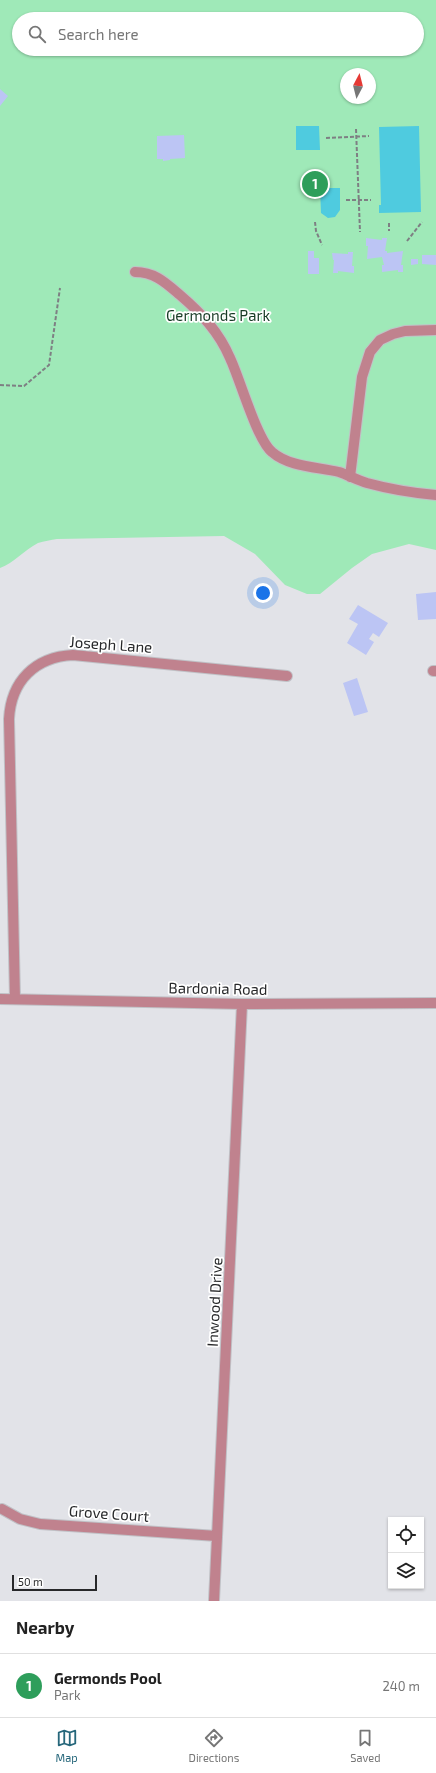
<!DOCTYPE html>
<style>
:root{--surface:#fff;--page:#f6f6f6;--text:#222;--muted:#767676;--line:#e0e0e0;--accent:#26677b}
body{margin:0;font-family:"Exo 2",sans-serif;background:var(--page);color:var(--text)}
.controls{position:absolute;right:12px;bottom:12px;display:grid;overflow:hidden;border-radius:0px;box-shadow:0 1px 3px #0004}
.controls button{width:36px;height:36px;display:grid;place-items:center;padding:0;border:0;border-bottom:1px solid var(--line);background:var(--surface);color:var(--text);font:20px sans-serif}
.compass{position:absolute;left:340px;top:68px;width:36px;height:36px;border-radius:50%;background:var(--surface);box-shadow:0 1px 3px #0004;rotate:7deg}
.scale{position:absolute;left:12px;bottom:10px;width:85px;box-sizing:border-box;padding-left:4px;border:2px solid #27282a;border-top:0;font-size:11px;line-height:14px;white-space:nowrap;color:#27282a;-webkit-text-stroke:3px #fff;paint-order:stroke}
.you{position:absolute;left:263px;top:593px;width:14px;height:14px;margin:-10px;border:3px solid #fff;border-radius:50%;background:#1a73e8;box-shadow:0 0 0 6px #1a73e833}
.badge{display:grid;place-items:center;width:26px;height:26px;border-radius:50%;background:var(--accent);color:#fff;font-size:13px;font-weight:700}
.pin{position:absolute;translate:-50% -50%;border:2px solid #fff;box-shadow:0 1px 4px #0006}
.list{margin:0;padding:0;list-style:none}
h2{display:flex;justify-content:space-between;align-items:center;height:52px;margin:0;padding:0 16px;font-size:17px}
h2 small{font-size:13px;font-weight:400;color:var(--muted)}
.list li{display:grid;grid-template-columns:26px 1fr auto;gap:12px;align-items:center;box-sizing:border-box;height:64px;padding:0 16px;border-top:1px solid var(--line)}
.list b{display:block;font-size:15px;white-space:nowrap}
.list p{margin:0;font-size:13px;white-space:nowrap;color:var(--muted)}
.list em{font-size:13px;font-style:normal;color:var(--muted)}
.icon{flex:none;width:22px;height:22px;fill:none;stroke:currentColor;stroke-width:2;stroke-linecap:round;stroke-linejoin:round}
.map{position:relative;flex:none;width:436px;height:1601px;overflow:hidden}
.search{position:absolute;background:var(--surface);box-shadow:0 1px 3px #0004;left:12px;right:12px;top:12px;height:44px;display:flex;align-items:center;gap:10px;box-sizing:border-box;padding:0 14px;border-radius:22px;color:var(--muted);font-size:15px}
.sheet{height:116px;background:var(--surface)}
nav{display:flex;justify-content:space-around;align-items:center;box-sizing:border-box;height:56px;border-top:1px solid var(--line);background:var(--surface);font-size:11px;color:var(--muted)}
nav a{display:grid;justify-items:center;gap:2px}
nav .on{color:var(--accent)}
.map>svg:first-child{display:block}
.green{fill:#9fe9b8;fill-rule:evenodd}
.water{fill:#4fcbdf}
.building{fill:#bcc5f4}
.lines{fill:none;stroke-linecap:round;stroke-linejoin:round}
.minor-casing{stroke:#c0c1c6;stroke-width:12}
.path{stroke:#7e7f83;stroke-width:2;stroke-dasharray:4 2;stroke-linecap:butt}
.minor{stroke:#c0828e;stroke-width:10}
.labels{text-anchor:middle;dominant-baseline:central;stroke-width:3.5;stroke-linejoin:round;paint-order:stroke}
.park-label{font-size:15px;fill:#173b25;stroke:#fff}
.street-label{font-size:15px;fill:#27282a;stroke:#fff}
</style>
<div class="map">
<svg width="436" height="1601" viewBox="0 0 436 1601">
<rect width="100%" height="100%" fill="#e2e3e8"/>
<!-- green -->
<path class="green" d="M 0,0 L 436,0 L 436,550 L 409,544 L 372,554 L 352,568 L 320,594 L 307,594 L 285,585 L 255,554 L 224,536 L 57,539 C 51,540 44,541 38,543 C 24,550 14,563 0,568 ZM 19,19 L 417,19 L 417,49 L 19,49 ZM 346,74 L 370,74 L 370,98 L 346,98 Z"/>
<!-- water -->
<path class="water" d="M 296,126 L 319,126 L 320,150 L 296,150 Z
M 419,126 L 421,212 L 379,213 L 379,205 L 381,205 L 379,127 Z
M 320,188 L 340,188 L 340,210 L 335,217 L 328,218 L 321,213 Z"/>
<!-- building -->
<path class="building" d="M 0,89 L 8,96 L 0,106 Z
M 184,135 L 185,158 L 170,159 L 170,160 L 163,161 L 163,159 L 157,159 L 157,136 Z
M 366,238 L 382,240 L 382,238 L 387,238 L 385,251 L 387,251 L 387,253 L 403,251 L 401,265 L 403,265 L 403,272 L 398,272 L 398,270 L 382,272 L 382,265 L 384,265 L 382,257 L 367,259 L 368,246 L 366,246 Z
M 308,251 L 314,251 L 314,258 L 319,258 L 319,274 L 308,274 Z
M 348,252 L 353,252 L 352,266 L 354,266 L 354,273 L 338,271 L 338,273 L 333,273 L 334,260 L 333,260 L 332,253 L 348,254 Z
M 422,255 L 436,255 L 436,265 L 422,264 Z
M 411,259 L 418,259 L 418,264 L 411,265 Z
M 436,592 L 436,619 L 418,620 L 416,594 Z
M 358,605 L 388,623 L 379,637 L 373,633 L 369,639 L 374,642 L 366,655 L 347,643 L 358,624 L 349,619 Z
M 357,678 L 368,712 L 354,716 L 343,683 Z"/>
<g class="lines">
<defs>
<path id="minor" d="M 135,272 C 155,272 166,283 180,295 C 201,313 219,332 230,358 C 240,379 257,440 272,452 C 289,467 318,467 339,472 C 348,475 357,480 367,483 C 389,489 413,493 436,495
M 350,477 L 362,377 L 370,352 L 380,340 L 393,334 L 405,331 L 436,330
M 433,671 L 436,671
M 0,999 L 242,1004 L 436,1003
M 15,999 L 9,719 C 11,681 35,657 73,655 L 287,676
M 2,1509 L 20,1519 L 40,1524 L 217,1536
M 214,1601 L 242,1004"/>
</defs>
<!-- minor casing -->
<use href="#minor" class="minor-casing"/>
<!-- path -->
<path class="path" d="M 356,129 L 360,232
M 326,138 L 369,136
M 346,200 L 371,200
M 315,222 L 316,231 L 322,245
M 389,223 L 389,231
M 407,241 L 422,222
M 0,385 L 24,386 L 49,365 L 60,288"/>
<!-- minor -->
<use href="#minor" class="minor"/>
</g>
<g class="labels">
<!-- park labels -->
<g class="park-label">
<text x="218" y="315">Germonds Park</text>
</g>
<!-- street labels -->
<g class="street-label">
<text transform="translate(111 644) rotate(4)">Joseph Lane</text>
<text transform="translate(218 988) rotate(1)">Bardonia Road</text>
<text transform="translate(214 1302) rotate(-87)">Inwood Drive</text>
<text transform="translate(109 1513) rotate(4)">Grove Court</text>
</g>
</g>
</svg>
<div class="controls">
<button><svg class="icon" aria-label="locate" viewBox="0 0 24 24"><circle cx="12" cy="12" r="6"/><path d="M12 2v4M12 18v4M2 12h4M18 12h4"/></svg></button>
<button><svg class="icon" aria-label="layers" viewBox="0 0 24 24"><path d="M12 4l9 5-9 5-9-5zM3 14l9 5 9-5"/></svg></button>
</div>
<svg class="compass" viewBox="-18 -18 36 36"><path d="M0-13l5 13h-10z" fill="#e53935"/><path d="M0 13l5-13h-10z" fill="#767676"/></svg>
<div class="scale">50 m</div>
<div class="you"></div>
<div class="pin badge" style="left:315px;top:184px;background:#2e9e5b">1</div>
<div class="search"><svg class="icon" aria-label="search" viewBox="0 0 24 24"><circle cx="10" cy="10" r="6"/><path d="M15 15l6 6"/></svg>Search here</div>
</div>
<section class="sheet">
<h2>Nearby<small></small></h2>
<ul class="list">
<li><span class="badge" style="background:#2e9e5b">1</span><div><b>Germonds Pool</b><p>Park</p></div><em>240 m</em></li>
</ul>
</section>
<nav>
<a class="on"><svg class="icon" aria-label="map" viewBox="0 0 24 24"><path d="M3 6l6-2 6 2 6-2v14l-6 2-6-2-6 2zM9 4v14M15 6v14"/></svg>Map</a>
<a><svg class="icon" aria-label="directions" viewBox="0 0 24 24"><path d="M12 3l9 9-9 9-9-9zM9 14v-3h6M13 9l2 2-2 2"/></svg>Directions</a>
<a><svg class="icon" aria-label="saved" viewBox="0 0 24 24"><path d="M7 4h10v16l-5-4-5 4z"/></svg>Saved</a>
</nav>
